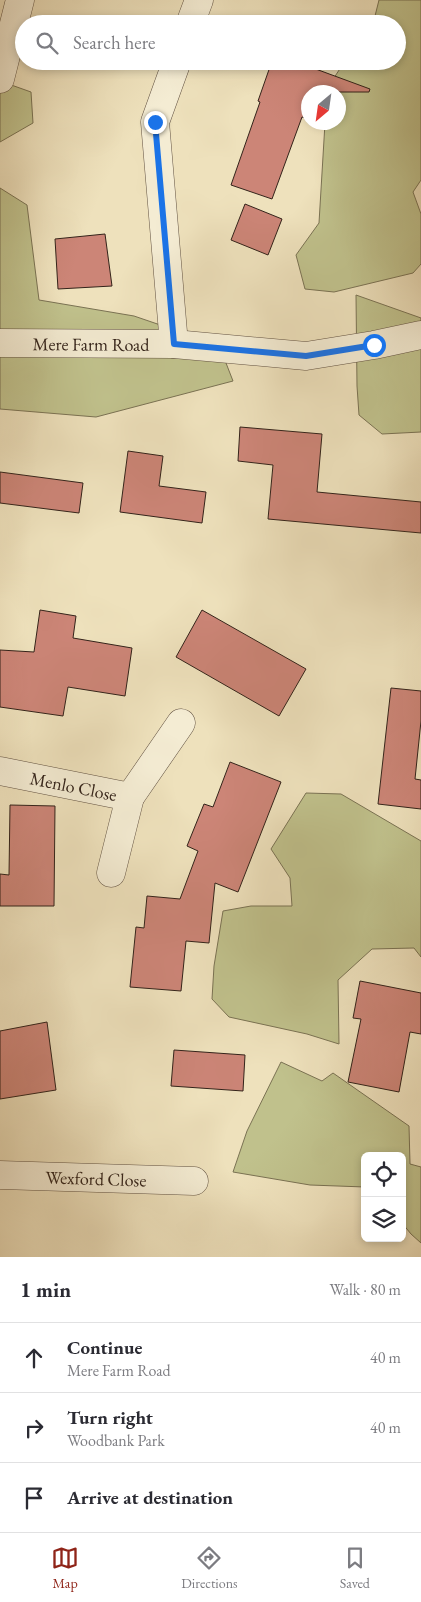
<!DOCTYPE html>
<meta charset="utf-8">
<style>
:root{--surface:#fff;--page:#f7f7f7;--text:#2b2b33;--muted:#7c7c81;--line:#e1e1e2;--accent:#8f2418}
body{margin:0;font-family:"EB Garamond",serif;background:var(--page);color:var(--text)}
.controls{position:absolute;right:15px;bottom:15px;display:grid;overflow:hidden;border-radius:8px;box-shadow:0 2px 8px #0003}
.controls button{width:45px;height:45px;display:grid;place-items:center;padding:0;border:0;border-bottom:1px solid var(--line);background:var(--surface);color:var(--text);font:25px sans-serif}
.compass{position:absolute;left:301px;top:85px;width:45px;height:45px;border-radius:50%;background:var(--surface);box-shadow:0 2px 8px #0003;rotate:209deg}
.stop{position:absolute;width:15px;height:15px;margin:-11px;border:4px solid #1a73e8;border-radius:50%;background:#fff}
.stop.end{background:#1a73e8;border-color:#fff;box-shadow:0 1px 5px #0008}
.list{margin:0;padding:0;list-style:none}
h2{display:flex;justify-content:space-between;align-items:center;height:65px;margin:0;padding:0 20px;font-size:21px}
h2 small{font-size:16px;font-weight:400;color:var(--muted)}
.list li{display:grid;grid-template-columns:32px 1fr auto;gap:15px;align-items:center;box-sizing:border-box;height:70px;padding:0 20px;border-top:1px solid var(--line)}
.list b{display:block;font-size:19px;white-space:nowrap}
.list p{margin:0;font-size:16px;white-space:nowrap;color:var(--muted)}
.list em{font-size:16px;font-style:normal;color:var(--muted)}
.icon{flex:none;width:28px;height:28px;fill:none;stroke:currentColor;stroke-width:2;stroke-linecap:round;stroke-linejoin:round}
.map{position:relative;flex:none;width:421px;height:1257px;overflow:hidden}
.search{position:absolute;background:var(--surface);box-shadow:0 2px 8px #0003;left:15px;right:15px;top:15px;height:55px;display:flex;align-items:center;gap:12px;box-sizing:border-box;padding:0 18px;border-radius:28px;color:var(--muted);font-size:19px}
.sheet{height:275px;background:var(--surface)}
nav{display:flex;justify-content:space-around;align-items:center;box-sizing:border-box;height:70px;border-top:1px solid var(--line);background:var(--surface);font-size:14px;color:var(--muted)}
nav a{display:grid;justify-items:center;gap:2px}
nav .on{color:var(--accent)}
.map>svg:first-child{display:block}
.green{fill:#c0c18c;stroke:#7a7253}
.building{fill:#cc8577;stroke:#33231a}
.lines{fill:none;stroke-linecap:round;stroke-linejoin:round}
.minor-casing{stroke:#625242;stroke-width:29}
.minor{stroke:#f4ecd3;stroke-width:28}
.route{stroke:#1a73e8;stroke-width:6}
.labels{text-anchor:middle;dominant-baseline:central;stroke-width:4;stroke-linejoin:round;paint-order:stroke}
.street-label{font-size:18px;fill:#33231a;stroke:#f4ecd3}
</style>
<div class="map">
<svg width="421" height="1257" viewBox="0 0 421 1257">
<rect width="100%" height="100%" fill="#eee1bc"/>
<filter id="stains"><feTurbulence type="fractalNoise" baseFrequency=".004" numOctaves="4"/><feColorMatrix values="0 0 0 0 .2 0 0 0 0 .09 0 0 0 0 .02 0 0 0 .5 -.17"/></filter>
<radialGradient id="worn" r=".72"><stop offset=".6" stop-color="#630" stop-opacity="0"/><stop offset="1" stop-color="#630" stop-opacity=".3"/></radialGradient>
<!-- green -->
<path class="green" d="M 379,0 L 421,0 L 421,180 L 413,192 L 421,214 L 421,264 L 413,273 L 334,292 L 305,289 L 296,255 L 319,223 L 325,123 L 338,122 L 338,92 L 328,92 L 328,87 L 345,61 L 397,61 L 397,24 L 370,24 L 375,16 Z
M 0,81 L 31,92 L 33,123 L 0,142 Z
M 0,188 L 27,205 L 39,300 L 134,316 L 219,345 L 233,381 L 96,417 L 0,409 Z
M 356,295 L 421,318 L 421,432 L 382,434 L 359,415 L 357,386 Z
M 306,793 L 341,794 L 421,841 L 421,957 L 414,948 L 372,949 L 338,980 L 339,1044 L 307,1034 L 229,1017 L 212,999 L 214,966 L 223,911 L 251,906 L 292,906 L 290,878 L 271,849 Z
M 281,1062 L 322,1081 L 333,1073 L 409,1126 L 410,1164 L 421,1167 L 421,1243 L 411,1234 L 402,1223 L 402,1156 L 365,1156 L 365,1187 L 310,1185 L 233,1172 L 247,1131 Z"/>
<!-- building -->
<path class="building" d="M 272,61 L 294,61 L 370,89 L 369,92 L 308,92 L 308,119 L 302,117 L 272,199 L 231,185 L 260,102 L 258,101 Z
M 245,204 L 282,219 L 268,255 L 231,240 Z
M 105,234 L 112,286 L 58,289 L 55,239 Z
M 240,427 L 322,434 L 317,492 L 421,502 L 421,533 L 268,519 L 273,465 L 238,461 Z
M 128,451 L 163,456 L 159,486 L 206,492 L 202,523 L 120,512 Z
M 0,472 L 83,483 L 79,513 L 0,503 Z
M 40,610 L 76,616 L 73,638 L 132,648 L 125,696 L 68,687 L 63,716 L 0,707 L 0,650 L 34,652 Z
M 202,610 L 306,669 L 279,716 L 176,657 Z
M 391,688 L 421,691 L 421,721 L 415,779 L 421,780 L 421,809 L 378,804 Z
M 230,762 L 281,782 L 238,892 L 215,883 L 209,943 L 186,941 L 181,991 L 130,987 L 136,927 L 144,928 L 147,896 L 180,899 L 198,851 L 187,846 L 204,804 L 213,807 Z
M 10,805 L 55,806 L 54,906 L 0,906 L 0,874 L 9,875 Z
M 360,981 L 421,993 L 421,1034 L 410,1032 L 399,1092 L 348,1082 L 361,1019 L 353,1018 Z
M 47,1022 L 56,1090 L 0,1099 L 0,1031 Z
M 174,1050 L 245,1055 L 243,1091 L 171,1086 Z"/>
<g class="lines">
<defs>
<g id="minor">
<path d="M 190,24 L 199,0"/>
<path d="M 0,79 L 20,0"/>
<path id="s1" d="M 0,343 L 174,344 L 306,356 L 374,345 L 421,335"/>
<path d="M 174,344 L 155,122 L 177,61"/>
<path id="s2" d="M 0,771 L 130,797 L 111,873"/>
<path d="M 130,797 L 181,723"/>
<path id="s3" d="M 0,1175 L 194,1181"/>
</g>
</defs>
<!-- minor casing -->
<use href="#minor" class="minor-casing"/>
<!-- minor -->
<use href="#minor" class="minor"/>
</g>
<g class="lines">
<!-- route -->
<path class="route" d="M 155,122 L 174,344 L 306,356 L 374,345"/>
</g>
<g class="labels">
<!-- street labels -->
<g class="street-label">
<text stroke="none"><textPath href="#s1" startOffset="91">Mere Farm Road</textPath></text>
<text stroke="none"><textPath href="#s2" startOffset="75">Menlo Close</textPath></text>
<text stroke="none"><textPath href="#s3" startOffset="96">Wexford Close</textPath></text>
</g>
</g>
<rect width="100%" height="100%" filter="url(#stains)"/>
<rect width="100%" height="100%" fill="url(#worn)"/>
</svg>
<div class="controls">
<button><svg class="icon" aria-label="locate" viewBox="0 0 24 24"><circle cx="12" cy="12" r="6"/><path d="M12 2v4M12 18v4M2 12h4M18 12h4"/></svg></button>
<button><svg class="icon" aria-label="layers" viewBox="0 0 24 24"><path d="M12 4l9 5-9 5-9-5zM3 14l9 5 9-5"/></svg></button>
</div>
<svg class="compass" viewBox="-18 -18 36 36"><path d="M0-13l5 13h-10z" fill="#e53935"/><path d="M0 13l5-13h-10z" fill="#7c7c81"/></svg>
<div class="stop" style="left:374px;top:345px"></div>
<div class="stop end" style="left:155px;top:122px"></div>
<div class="search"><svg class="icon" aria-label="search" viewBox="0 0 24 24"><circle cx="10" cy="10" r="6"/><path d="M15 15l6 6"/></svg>Search here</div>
</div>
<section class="sheet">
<h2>1 min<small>Walk · 80 m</small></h2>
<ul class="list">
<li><svg class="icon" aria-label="ahead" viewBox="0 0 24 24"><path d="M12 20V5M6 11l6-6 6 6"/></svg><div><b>Continue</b><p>Mere Farm Road</p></div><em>40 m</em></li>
<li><svg class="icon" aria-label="right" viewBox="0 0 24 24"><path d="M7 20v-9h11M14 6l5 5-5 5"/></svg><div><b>Turn right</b><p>Woodbank Park</p></div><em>40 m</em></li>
<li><svg class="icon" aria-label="arrive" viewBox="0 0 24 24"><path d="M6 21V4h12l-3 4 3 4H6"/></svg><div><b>Arrive at destination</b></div></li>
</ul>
</section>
<nav>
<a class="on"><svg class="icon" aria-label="map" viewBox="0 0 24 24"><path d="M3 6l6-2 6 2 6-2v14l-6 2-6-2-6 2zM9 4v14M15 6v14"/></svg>Map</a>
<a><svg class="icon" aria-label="directions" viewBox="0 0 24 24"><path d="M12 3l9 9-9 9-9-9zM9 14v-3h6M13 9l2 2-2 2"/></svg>Directions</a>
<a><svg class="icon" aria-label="saved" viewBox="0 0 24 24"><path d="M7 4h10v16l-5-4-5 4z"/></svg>Saved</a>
</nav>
